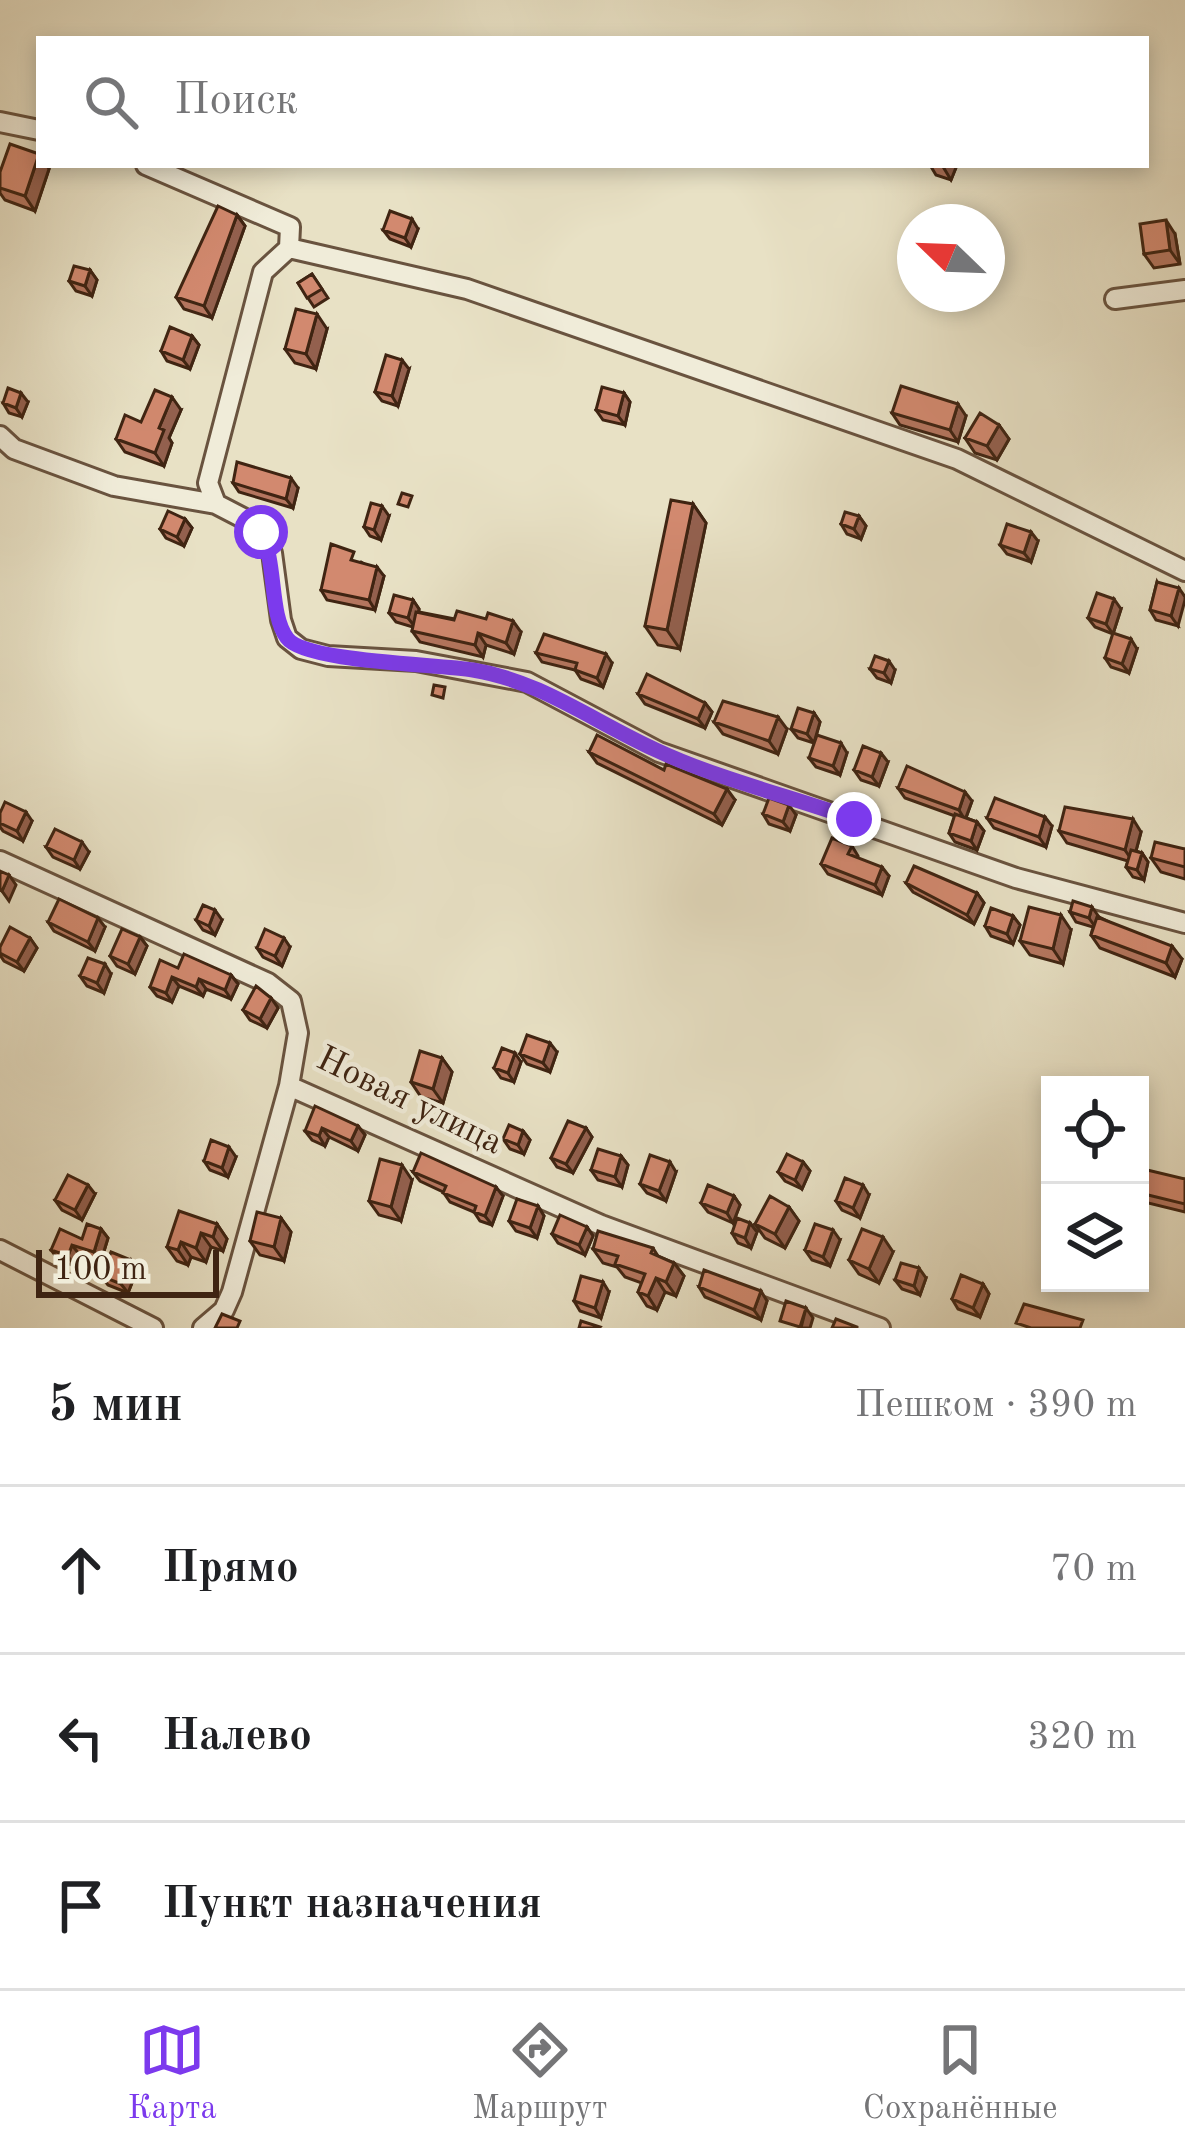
<!DOCTYPE html>
<html lang="ru">
<meta charset="utf-8">
<style>
:root{--surface:#fff;--page:#f6f6f6;--text:#202124;--muted:#757577;--line:#e0e0e0;--accent:#7c3aed}
body{margin:0;font-family:"Old Standard TT",serif;background:var(--page);color:var(--text)}
.controls{position:absolute;right:36px;bottom:36px;display:grid;overflow:hidden;border-radius:0px;box-shadow:0 6px 18px #0003}
.controls button{width:108px;height:108px;display:grid;place-items:center;padding:0;border:0;border-bottom:3px solid var(--line);background:var(--surface);color:var(--text);font:60px sans-serif}
.compass{position:absolute;left:897px;top:204px;width:108px;height:108px;border-radius:50%;background:var(--surface);box-shadow:0 6px 18px #0003;rotate:293deg}
.scale{position:absolute;left:36px;bottom:30px;width:183px;box-sizing:border-box;padding-left:12px;border:6px solid #3f2412;border-top:0;font-size:33px;line-height:42px;white-space:nowrap;color:#3f2412;-webkit-text-stroke:9px #f0ecd9;paint-order:stroke}
.stop{position:absolute;width:36px;height:36px;margin:-27px;border:9px solid #7c3aed;border-radius:50%;background:#fff}
.stop.end{background:#7c3aed;border-color:#fff;box-shadow:0 3px 12px #0008}
.list{margin:0;padding:0;list-style:none}
h2{display:flex;justify-content:space-between;align-items:center;height:156px;margin:0;padding:0 48px;font-size:51px}
h2 small{font-size:39px;font-weight:400;color:var(--muted)}
.list li{display:grid;grid-template-columns:78px 1fr auto;gap:36px;align-items:center;box-sizing:border-box;height:168px;padding:0 48px;border-top:3px solid var(--line)}
.list b{display:block;font-size:45px;white-space:nowrap}
.list em{font-size:39px;font-style:normal;color:var(--muted)}
.icon{flex:none;width:66px;height:66px;fill:none;stroke:currentColor;stroke-width:2;stroke-linecap:round;stroke-linejoin:round}
.map{position:relative;flex:none;width:1185px;height:1328px;overflow:hidden}
.search{position:absolute;background:var(--surface);box-shadow:0 6px 18px #0003;left:36px;right:36px;top:36px;height:132px;display:flex;align-items:center;gap:30px;box-sizing:border-box;padding:0 42px;border-radius:0px;color:var(--muted);font-size:45px}
.sheet{height:660px;background:var(--surface)}
nav{display:flex;justify-content:space-around;align-items:center;box-sizing:border-box;height:168px;border-top:3px solid var(--line);background:var(--surface);font-size:33px;color:var(--muted)}
nav a{display:grid;justify-items:center;gap:6px}
nav .on{color:var(--accent)}
.map>svg:first-child{display:block}
.lines{fill:none;stroke-linecap:round;stroke-linejoin:round}
.minor-casing{stroke:#69533f;stroke-width:24}
.minor{stroke:#f0ecd9;stroke-width:18}
.wall{fill:#b5765f;stroke:#3f2412;stroke-width:3}
.shaded-wall{fill:#93604e;stroke:#3f2412;stroke-width:3}
.building{fill:#d2896f;stroke:#3f2412;stroke-width:3}
.route{stroke:#7c3aed;stroke-width:15}
.labels{text-anchor:middle;dominant-baseline:central;stroke-width:9;stroke-linejoin:round;paint-order:stroke}
.street-label{font-size:36px;fill:#3f2412;stroke:#f0ecd9}
</style>
<div class="map">
<svg width="1185" height="1328" viewBox="0 0 1185 1328">
<rect width="100%" height="100%" fill="#e8e1c5"/>
<filter id="stains"><feTurbulence type="fractalNoise" baseFrequency=".00167" numOctaves="4"/><feColorMatrix values="0 0 0 0 .2 0 0 0 0 .09 0 0 0 0 .02 0 0 0 .5 -.17"/></filter>
<radialGradient id="worn" r=".72"><stop offset=".6" stop-color="#630" stop-opacity="0"/><stop offset="1" stop-color="#630" stop-opacity=".3"/></radialGradient>
<g class="lines">
<defs>
<path id="minor" d="M 0,122 L 39,130
M 146,165 L 290,227 L 289,248 L 467,289 L 957,459 L 1185,571
M 1115,299 L 1185,290
M 0,436 L 14,449 L 114,486 L 216,504 L 243,518 L 261,533 L 272,553 L 281,620 L 287,638 L 301,649 L 328,656 L 416,661 L 527,682 L 659,752 L 1016,878 L 1185,923
M 216,504 L 208,483 L 263,272 L 289,248
M 0,861 L 268,983 L 291,1001 L 298,1033 L 289,1086 L 601,1225 L 880,1328
M 0,1250 L 153,1328
M 203,1328 L 224,1310 L 232,1292 L 289,1086"/>
</defs>
<!-- minor casing -->
<use href="#minor" class="minor-casing"/>
<!-- minor -->
<use href="#minor" class="minor"/>
</g>
<!-- wall -->
<path class="wall" d="M 930,165 L 957,165 L 951,180 L 936,175 Z
M 49,169 L 35,211 L 5,200 L 0,193 L 0,172 Z
M 237,215 L 245,226 L 212,318 L 184,309 L 176,297 Z
M 418,229 L 411,247 L 390,239 L 383,230 Z
M 1175,234 L 1180,264 L 1154,268 L 1144,254 Z
M 90,270 L 97,280 L 92,296 L 76,291 L 69,281 Z
M 312,274 L 328,298 L 314,307 L 298,283 Z
M 327,329 L 316,369 L 295,363 L 285,349 Z
M 192,336 L 199,345 L 190,369 L 167,361 L 161,351 Z
M 409,369 L 398,406 L 382,401 L 375,392 Z
M 624,393 L 630,402 L 625,425 L 603,420 L 596,410 Z
M 28,402 L 22,417 L 9,413 L 3,403 Z
M 181,410 L 169,438 L 172,443 L 164,466 L 125,452 L 116,439 L 141,422 Z
M 892,413 L 966,416 L 958,442 L 900,425 Z
M 999,425 L 1009,439 L 997,460 L 975,453 L 965,438 Z
M 233,483 L 298,488 L 293,508 L 239,492 Z
M 693,504 L 706,523 L 680,649 L 658,645 L 645,626 Z
M 389,516 L 381,540 L 370,536 L 364,527 Z
M 859,516 L 866,526 L 861,539 L 847,534 L 841,524 Z
M 185,519 L 192,528 L 184,546 L 166,538 L 160,529 Z
M 1038,541 L 1031,562 L 1007,554 L 1000,545 Z
M 361,562 L 384,576 L 375,610 L 327,600 L 321,590 Z
M 1157,582 L 1178,626 L 1156,620 L 1150,610 Z
M 413,600 L 419,609 L 419,612 L 521,632 L 514,654 L 486,645 L 483,657 L 420,642 L 412,631 L 413,627 L 396,622 L 389,613 Z
M 1121,609 L 1113,634 L 1095,627 L 1088,618 Z
M 1137,649 L 1129,673 L 1111,667 L 1105,658 Z
M 536,653 L 612,663 L 603,687 L 581,679 L 575,670 L 542,662 Z
M 870,669 L 895,670 L 891,683 L 877,678 Z
M 638,694 L 705,703 L 712,712 L 705,728 L 645,704 Z
M 814,713 L 820,722 L 814,743 L 798,738 L 791,729 Z
M 714,722 L 787,729 L 778,754 L 723,734 Z
M 589,752 L 664,770 L 735,800 L 722,825 L 597,763 Z
M 847,753 L 840,775 L 816,767 L 809,758 Z
M 888,762 L 879,786 L 861,780 L 854,770 Z
M 898,788 L 972,801 L 966,818 L 977,822 L 984,831 L 977,850 L 955,842 L 949,833 L 955,816 L 905,798 Z
M 0,813 L 32,821 L 23,841 L 3,831 L 0,827 Z
M 763,814 L 796,815 L 790,831 L 769,824 Z
M 987,818 L 1052,826 L 1046,847 L 994,828 Z
M 1059,831 L 1141,832 L 1136,851 L 1142,853 L 1148,862 L 1144,880 L 1133,877 L 1126,867 L 1128,861 L 1067,843 Z
M 852,846 L 858,856 L 858,858 L 889,876 L 882,895 L 828,874 L 821,864 Z
M 46,847 L 89,852 L 80,869 L 53,857 Z
M 1185,849 L 1185,879 L 1161,872 L 1151,858 Z
M 906,883 L 977,893 L 984,903 L 974,924 L 913,892 Z
M 1070,912 L 1099,917 L 1182,959 L 1175,977 L 1100,948 L 1091,935 L 1093,927 L 1076,922 Z
M 1013,916 L 1020,925 L 1013,944 L 991,936 L 985,926 Z
M 196,920 L 222,920 L 215,935 L 203,930 Z
M 48,922 L 105,927 L 95,951 L 54,931 Z
M 1071,930 L 1063,964 L 1030,955 L 1020,941 Z
M 140,937 L 147,946 L 135,974 L 117,966 L 110,956 Z
M 30,938 L 37,948 L 24,971 L 4,961 L 0,955 L 0,947 Z
M 290,947 L 282,966 L 263,957 L 257,948 Z
M 178,968 L 231,975 L 238,984 L 231,999 L 206,989 L 203,996 L 179,986 L 172,1002 L 157,996 L 150,987 Z
M 111,974 L 104,993 L 87,986 L 80,976 Z
M 271,998 L 278,1008 L 267,1028 L 250,1020 L 243,1010 Z
M 557,1052 L 550,1072 L 527,1064 L 520,1054 Z
M 442,1058 L 452,1072 L 443,1103 L 421,1097 L 411,1082 Z
M 521,1062 L 514,1082 L 501,1078 L 494,1068 Z
M 358,1126 L 365,1135 L 358,1151 L 329,1137 L 325,1146 L 312,1140 L 305,1131 Z
M 586,1128 L 592,1137 L 573,1173 L 557,1167 L 551,1158 Z
M 523,1131 L 530,1140 L 524,1154 L 510,1149 L 503,1139 Z
M 621,1156 L 628,1165 L 622,1187 L 598,1180 L 591,1170 Z
M 236,1157 L 228,1177 L 210,1170 L 204,1161 Z
M 803,1162 L 810,1171 L 802,1189 L 785,1181 L 778,1172 Z
M 413,1172 L 503,1196 L 492,1225 L 480,1221 L 474,1212 L 450,1202 L 443,1192 L 420,1181 Z
M 676,1172 L 666,1201 L 647,1193 L 640,1184 Z
M 1185,1179 L 1185,1212 L 1144,1202 L 1140,1196 L 1140,1183 Z
M 412,1180 L 401,1221 L 379,1215 L 369,1201 Z
M 95,1194 L 82,1220 L 62,1210 L 55,1200 Z
M 869,1195 L 860,1218 L 842,1210 L 836,1201 Z
M 734,1196 L 740,1205 L 733,1223 L 708,1212 L 701,1203 Z
M 538,1206 L 544,1216 L 537,1238 L 516,1231 L 509,1221 Z
M 789,1207 L 799,1221 L 785,1248 L 765,1238 L 755,1224 Z
M 281,1218 L 291,1232 L 284,1261 L 260,1255 L 250,1241 Z
M 750,1223 L 757,1232 L 751,1248 L 738,1243 L 732,1233 Z
M 217,1224 L 227,1239 L 223,1251 L 211,1247 L 206,1262 L 191,1257 L 188,1265 L 177,1261 L 167,1247 Z
M 587,1227 L 593,1236 L 585,1255 L 558,1243 L 552,1234 Z
M 101,1229 L 108,1238 L 101,1261 L 79,1254 L 74,1266 L 58,1259 L 51,1250 L 82,1239 Z
M 840,1240 L 830,1266 L 812,1260 L 805,1250 Z
M 653,1248 L 658,1256 L 674,1263 L 684,1276 L 676,1296 L 665,1292 L 657,1310 L 647,1306 L 638,1292 L 642,1283 L 625,1277 L 617,1267 L 603,1263 L 593,1249 Z
M 893,1252 L 879,1283 L 859,1274 L 849,1260 Z
M 137,1270 L 128,1293 L 108,1285 L 101,1276 Z
M 926,1278 L 920,1295 L 902,1289 L 895,1280 Z
M 983,1284 L 989,1294 L 980,1317 L 958,1309 L 952,1299 Z
M 699,1287 L 767,1301 L 761,1320 L 705,1297 Z
M 609,1292 L 601,1318 L 580,1311 L 574,1301 Z"/>
<!-- shaded-wall -->
<path class="shaded-wall" d="M 39,155 L 39,165 L 47,165 L 49,169 L 35,211 L 25,196 Z
M 942,165 L 957,165 L 951,180 Z
M 237,215 L 245,226 L 212,318 L 204,306 Z
M 412,219 L 418,229 L 411,247 L 405,238 Z
M 1166,220 L 1175,234 L 1180,264 L 1170,250 Z
M 90,270 L 97,280 L 92,296 L 85,286 Z
M 317,314 L 327,329 L 316,369 L 306,354 Z
M 192,336 L 199,345 L 190,369 L 183,360 Z
M 402,360 L 409,369 L 398,406 L 392,396 Z
M 21,393 L 28,402 L 22,417 L 16,408 Z
M 624,393 L 630,402 L 625,425 L 618,416 Z
M 172,397 L 181,410 L 169,438 L 172,443 L 164,466 L 155,453 L 159,428 Z
M 958,404 L 966,416 L 958,442 L 950,430 Z
M 999,425 L 1009,439 L 997,460 L 987,446 Z
M 291,478 L 298,488 L 293,508 L 286,499 Z
M 693,504 L 706,523 L 680,649 L 667,630 Z
M 382,506 L 389,516 L 381,540 L 374,530 Z
M 859,516 L 866,526 L 861,539 L 854,529 Z
M 185,519 L 192,528 L 184,546 L 177,537 Z
M 1031,532 L 1038,541 L 1031,562 L 1024,553 Z
M 377,567 L 384,576 L 375,610 L 369,600 Z
M 1179,588 L 1185,597 L 1185,600 L 1178,626 L 1171,616 Z
M 1114,599 L 1121,609 L 1113,634 L 1106,624 Z
M 413,600 L 419,609 L 415,627 L 408,618 Z
M 513,621 L 521,632 L 514,654 L 506,643 Z
M 478,633 L 486,645 L 483,657 L 475,645 Z
M 1131,639 L 1137,649 L 1129,673 L 1122,664 Z
M 606,654 L 612,663 L 603,687 L 597,678 Z
M 889,661 L 895,670 L 891,683 L 884,673 Z
M 705,703 L 712,712 L 705,728 L 698,719 Z
M 814,713 L 820,722 L 814,743 L 807,734 Z
M 778,717 L 787,729 L 778,754 L 769,741 Z
M 841,743 L 847,753 L 840,775 L 833,766 Z
M 881,753 L 888,762 L 879,786 L 872,777 Z
M 727,789 L 735,800 L 722,825 L 714,814 Z
M 965,792 L 972,801 L 965,820 L 959,810 Z
M 789,805 L 796,815 L 790,831 L 783,822 Z
M 26,812 L 32,821 L 23,841 L 17,831 Z
M 1045,817 L 1052,826 L 1046,847 L 1039,837 Z
M 1133,819 L 1141,832 L 1133,862 L 1125,850 Z
M 977,822 L 984,831 L 977,850 L 971,841 Z
M 82,842 L 89,852 L 80,869 L 74,860 Z
M 1142,853 L 1148,862 L 1144,880 L 1137,870 Z
M 882,867 L 889,876 L 882,895 L 875,885 Z
M 9,875 L 16,885 L 9,901 L 2,891 Z
M 977,893 L 984,903 L 974,924 L 967,915 Z
M 1092,907 L 1099,917 L 1096,928 L 1089,918 Z
M 215,910 L 222,920 L 215,935 L 209,926 Z
M 1061,915 L 1071,930 L 1063,964 L 1053,949 Z
M 1013,916 L 1020,925 L 1013,944 L 1007,934 Z
M 98,918 L 105,927 L 95,951 L 88,942 Z
M 140,937 L 147,946 L 135,974 L 128,964 Z
M 30,938 L 37,948 L 24,971 L 17,962 Z
M 284,938 L 290,947 L 282,966 L 275,956 Z
M 1172,946 L 1182,959 L 1175,977 L 1166,963 Z
M 105,964 L 111,974 L 104,993 L 97,983 Z
M 231,975 L 238,984 L 231,999 L 225,990 Z
M 172,977 L 179,986 L 172,1002 L 166,993 Z
M 199,979 L 206,989 L 203,996 L 196,987 Z
M 271,998 L 278,1008 L 267,1028 L 260,1019 Z
M 550,1043 L 557,1052 L 550,1072 L 543,1063 Z
M 515,1053 L 521,1062 L 514,1082 L 508,1073 Z
M 442,1058 L 452,1072 L 443,1103 L 433,1089 Z
M 358,1126 L 365,1135 L 358,1151 L 351,1141 Z
M 322,1128 L 329,1137 L 325,1146 L 319,1136 Z
M 586,1128 L 592,1137 L 573,1173 L 566,1164 Z
M 523,1131 L 530,1140 L 524,1154 L 518,1145 Z
M 229,1147 L 236,1157 L 228,1177 L 222,1168 Z
M 621,1156 L 628,1165 L 622,1187 L 615,1177 Z
M 670,1162 L 676,1172 L 666,1201 L 659,1191 Z
M 803,1162 L 810,1171 L 802,1189 L 795,1180 Z
M 402,1165 L 412,1180 L 401,1221 L 391,1207 Z
M 88,1185 L 95,1194 L 82,1220 L 75,1210 Z
M 863,1185 L 869,1195 L 860,1218 L 853,1208 Z
M 496,1187 L 503,1196 L 492,1225 L 485,1216 Z
M 734,1196 L 740,1205 L 733,1223 L 727,1213 Z
M 538,1206 L 544,1216 L 537,1238 L 530,1228 Z
M 789,1207 L 799,1221 L 785,1248 L 775,1234 Z
M 281,1218 L 291,1232 L 284,1261 L 274,1247 Z
M 750,1223 L 757,1232 L 751,1248 L 745,1238 Z
M 217,1224 L 227,1239 L 223,1251 L 213,1237 Z
M 587,1227 L 593,1236 L 585,1255 L 579,1245 Z
M 101,1229 L 108,1238 L 101,1261 L 94,1252 Z
M 833,1230 L 840,1240 L 830,1266 L 823,1257 Z
M 201,1233 L 211,1247 L 206,1262 L 196,1248 Z
M 883,1237 L 893,1252 L 879,1283 L 869,1269 Z
M 181,1242 L 191,1257 L 188,1265 L 178,1250 Z
M 72,1245 L 79,1254 L 74,1266 L 68,1256 Z
M 131,1260 L 137,1270 L 128,1293 L 121,1284 Z
M 674,1263 L 684,1276 L 676,1296 L 666,1282 Z
M 919,1268 L 926,1278 L 920,1295 L 914,1286 Z
M 656,1278 L 665,1292 L 657,1310 L 648,1296 Z
M 603,1282 L 609,1292 L 601,1318 L 595,1308 Z
M 983,1284 L 989,1294 L 980,1317 L 973,1308 Z
M 761,1291 L 767,1301 L 761,1320 L 754,1310 Z
M 806,1308 L 813,1318 L 810,1328 L 801,1328 Z"/>
<!-- building -->
<path class="building" d="M 10,144 L 39,154 L 25,196 L 0,188 L 0,172 Z
M 218,206 L 237,215 L 204,306 L 176,297 Z
M 390,211 L 412,219 L 405,238 L 383,230 Z
M 1166,220 L 1170,250 L 1144,254 L 1140,224 Z
M 74,266 L 90,270 L 85,286 L 69,281 Z
M 312,274 L 322,289 L 307,298 L 298,283 Z
M 296,309 L 317,314 L 306,354 L 285,349 Z
M 170,327 L 192,336 L 183,360 L 161,351 Z
M 386,355 L 402,360 L 392,396 L 375,392 Z
M 901,386 L 958,404 L 950,430 L 892,413 Z
M 602,387 L 624,393 L 618,416 L 596,410 Z
M 8,388 L 21,393 L 16,408 L 3,403 Z
M 155,390 L 172,397 L 159,428 L 164,430 L 155,453 L 116,439 L 125,415 L 141,422 Z
M 980,413 L 999,425 L 987,446 L 965,438 Z
M 237,462 L 291,478 L 286,499 L 233,483 Z
M 402,493 L 412,496 L 408,507 L 398,504 Z
M 671,500 L 693,504 L 667,630 L 645,626 Z
M 371,503 L 382,506 L 374,530 L 364,527 Z
M 168,511 L 185,519 L 177,537 L 160,529 Z
M 845,512 L 859,516 L 854,529 L 841,524 Z
M 1007,524 L 1031,532 L 1024,553 L 1000,545 Z
M 331,544 L 354,552 L 351,560 L 377,567 L 369,600 L 321,590 Z
M 1157,582 L 1179,588 L 1171,616 L 1150,610 Z
M 1097,593 L 1114,599 L 1106,624 L 1088,618 Z
M 394,595 L 413,600 L 408,618 L 389,613 Z
M 457,611 L 486,619 L 488,613 L 513,621 L 506,643 L 478,633 L 475,645 L 412,631 L 416,612 L 454,620 Z
M 1113,633 L 1131,639 L 1122,664 L 1105,658 Z
M 544,634 L 606,654 L 597,678 L 575,670 L 577,663 L 536,653 Z
M 875,656 L 889,661 L 884,673 L 870,669 Z
M 647,674 L 705,703 L 698,719 L 638,694 Z
M 434,685 L 445,687 L 443,698 L 432,695 Z
M 723,701 L 778,717 L 769,741 L 714,722 Z
M 798,708 L 814,713 L 807,734 L 791,729 Z
M 597,735 L 664,770 L 666,764 L 727,789 L 714,814 L 589,752 Z
M 817,735 L 841,743 L 833,766 L 809,758 Z
M 863,746 L 881,753 L 872,777 L 854,770 Z
M 907,766 L 965,792 L 959,810 L 898,788 Z
M 769,798 L 789,805 L 783,822 L 763,814 Z
M 995,798 L 1045,817 L 1039,837 L 987,818 Z
M 5,802 L 26,812 L 17,831 L 0,823 L 0,813 Z
M 1065,807 L 1133,819 L 1125,850 L 1059,831 Z
M 955,814 L 977,822 L 971,841 L 949,833 Z
M 55,829 L 82,842 L 74,860 L 46,847 Z
M 832,838 L 852,846 L 848,854 L 882,867 L 875,885 L 821,864 Z
M 1155,842 L 1185,849 L 1185,867 L 1151,858 Z
M 1131,850 L 1142,853 L 1137,870 L 1126,867 Z
M 914,866 L 977,893 L 967,915 L 906,883 Z
M 0,871 L 9,875 L 2,891 L 0,890 Z
M 59,899 L 98,918 L 88,942 L 48,922 Z
M 1073,901 L 1092,907 L 1089,918 L 1070,912 Z
M 203,905 L 215,910 L 209,926 L 196,920 Z
M 1029,907 L 1061,915 L 1053,949 L 1020,941 Z
M 991,908 L 1013,916 L 1007,934 L 985,926 Z
M 1097,917 L 1172,946 L 1166,963 L 1091,935 Z
M 10,927 L 30,938 L 17,962 L 0,953 L 0,947 Z
M 122,929 L 140,937 L 128,964 L 110,956 Z
M 265,929 L 284,938 L 275,956 L 257,948 Z
M 184,954 L 231,975 L 225,990 L 199,979 L 196,987 L 172,977 L 166,993 L 150,987 L 160,960 L 178,968 Z
M 88,958 L 105,964 L 97,983 L 80,976 Z
M 256,986 L 271,998 L 260,1019 L 243,1010 Z
M 527,1035 L 550,1043 L 543,1063 L 520,1054 Z
M 502,1048 L 515,1053 L 508,1073 L 494,1068 Z
M 420,1051 L 442,1058 L 433,1089 L 411,1082 Z
M 315,1106 L 358,1126 L 351,1141 L 322,1128 L 319,1136 L 305,1131 Z
M 568,1121 L 586,1128 L 566,1164 L 551,1158 Z
M 509,1125 L 523,1131 L 518,1145 L 503,1139 Z
M 211,1140 L 229,1147 L 222,1168 L 204,1161 Z
M 598,1149 L 621,1156 L 615,1177 L 591,1170 Z
M 421,1153 L 496,1187 L 485,1216 L 474,1212 L 476,1206 L 443,1193 L 446,1186 L 413,1172 Z
M 787,1154 L 803,1162 L 795,1180 L 778,1172 Z
M 650,1155 L 670,1162 L 659,1191 L 640,1184 Z
M 380,1159 L 402,1165 L 391,1207 L 369,1201 Z
M 1143,1169 L 1185,1179 L 1185,1204 L 1140,1193 Z
M 68,1175 L 88,1185 L 75,1210 L 55,1200 Z
M 845,1178 L 863,1185 L 853,1208 L 836,1201 Z
M 708,1185 L 734,1196 L 727,1213 L 701,1203 Z
M 770,1196 L 789,1207 L 775,1234 L 755,1224 Z
M 517,1199 L 538,1206 L 530,1228 L 509,1221 Z
M 179,1211 L 217,1224 L 213,1237 L 201,1233 L 196,1248 L 181,1242 L 178,1250 L 167,1247 Z
M 257,1212 L 281,1218 L 274,1247 L 250,1241 Z
M 560,1215 L 587,1227 L 579,1245 L 552,1234 Z
M 737,1218 L 750,1223 L 745,1238 L 732,1233 Z
M 87,1224 L 101,1229 L 94,1252 L 72,1245 L 68,1256 L 51,1250 L 60,1229 L 82,1239 Z
M 815,1224 L 833,1230 L 823,1257 L 805,1250 Z
M 862,1229 L 883,1237 L 869,1269 L 849,1260 Z
M 598,1231 L 653,1248 L 651,1253 L 674,1263 L 666,1282 L 656,1278 L 648,1296 L 638,1292 L 645,1274 L 615,1264 L 618,1256 L 593,1249 Z
M 111,1252 L 131,1260 L 121,1284 L 101,1276 Z
M 901,1263 L 919,1268 L 914,1286 L 895,1280 Z
M 704,1270 L 761,1291 L 754,1310 L 699,1287 Z
M 961,1275 L 983,1284 L 973,1308 L 952,1299 Z
M 581,1276 L 603,1282 L 595,1308 L 574,1301 Z
M 786,1301 L 806,1308 L 800,1327 L 780,1321 Z
M 1024,1304 L 1083,1320 L 1080,1328 L 1031,1328 L 1016,1323 Z
M 222,1314 L 240,1321 L 237,1328 L 215,1328 Z
M 836,1319 L 857,1327 L 857,1328 L 832,1328 Z
M 581,1321 L 600,1327 L 599,1328 L 579,1328 Z"/>
<g class="lines">
<!-- route -->
<path class="route" d="M 261,532 C 277,563 269,614 287,638 C 304,662 437,664 473,670 C 541,681 594,722 656,750 C 718,779 789,796 854,819"/>
</g>
<g class="labels">
<!-- street labels -->
<g class="street-label">
<text transform="translate(409 1102) rotate(26)">Новая улица</text>
</g>
</g>
<rect width="100%" height="100%" filter="url(#stains)"/>
<rect width="100%" height="100%" fill="url(#worn)"/>
</svg>
<div class="controls">
<button><svg class="icon" aria-label="locate" viewBox="0 0 24 24"><circle cx="12" cy="12" r="6"/><path d="M12 2v4M12 18v4M2 12h4M18 12h4"/></svg></button>
<button><svg class="icon" aria-label="layers" viewBox="0 0 24 24"><path d="M12 4l9 5-9 5-9-5zM3 14l9 5 9-5"/></svg></button>
</div>
<svg class="compass" viewBox="-18 -18 36 36"><path d="M0-13l5 13h-10z" fill="#e53935"/><path d="M0 13l5-13h-10z" fill="#757577"/></svg>
<div class="scale">100 m</div>
<div class="stop" style="left:261px;top:532px"></div>
<div class="stop end" style="left:854px;top:819px"></div>
<div class="search"><svg class="icon" aria-label="search" viewBox="0 0 24 24"><circle cx="10" cy="10" r="6"/><path d="M15 15l6 6"/></svg>Поиск</div>
</div>
<section class="sheet">
<h2>5 мин<small>Пешком · 390 m</small></h2>
<ul class="list">
<li><svg class="icon" aria-label="ahead" viewBox="0 0 24 24"><path d="M12 20V5M6 11l6-6 6 6"/></svg><div><b>Прямо</b></div><em>70 m</em></li>
<li><svg class="icon" aria-label="left" viewBox="0 0 24 24"><path d="M17 20v-9H6M10 6l-5 5 5 5"/></svg><div><b>Налево</b></div><em>320 m</em></li>
<li><svg class="icon" aria-label="arrive" viewBox="0 0 24 24"><path d="M6 21V4h12l-3 4 3 4H6"/></svg><div><b>Пункт назначения</b></div></li>
</ul>
</section>
<nav>
<a class="on"><svg class="icon" aria-label="map" viewBox="0 0 24 24"><path d="M3 6l6-2 6 2 6-2v14l-6 2-6-2-6 2zM9 4v14M15 6v14"/></svg>Карта</a>
<a><svg class="icon" aria-label="directions" viewBox="0 0 24 24"><path d="M12 3l9 9-9 9-9-9zM9 14v-3h6M13 9l2 2-2 2"/></svg>Маршрут</a>
<a><svg class="icon" aria-label="saved" viewBox="0 0 24 24"><path d="M7 4h10v16l-5-4-5 4z"/></svg>Сохранённые</a>
</nav>
